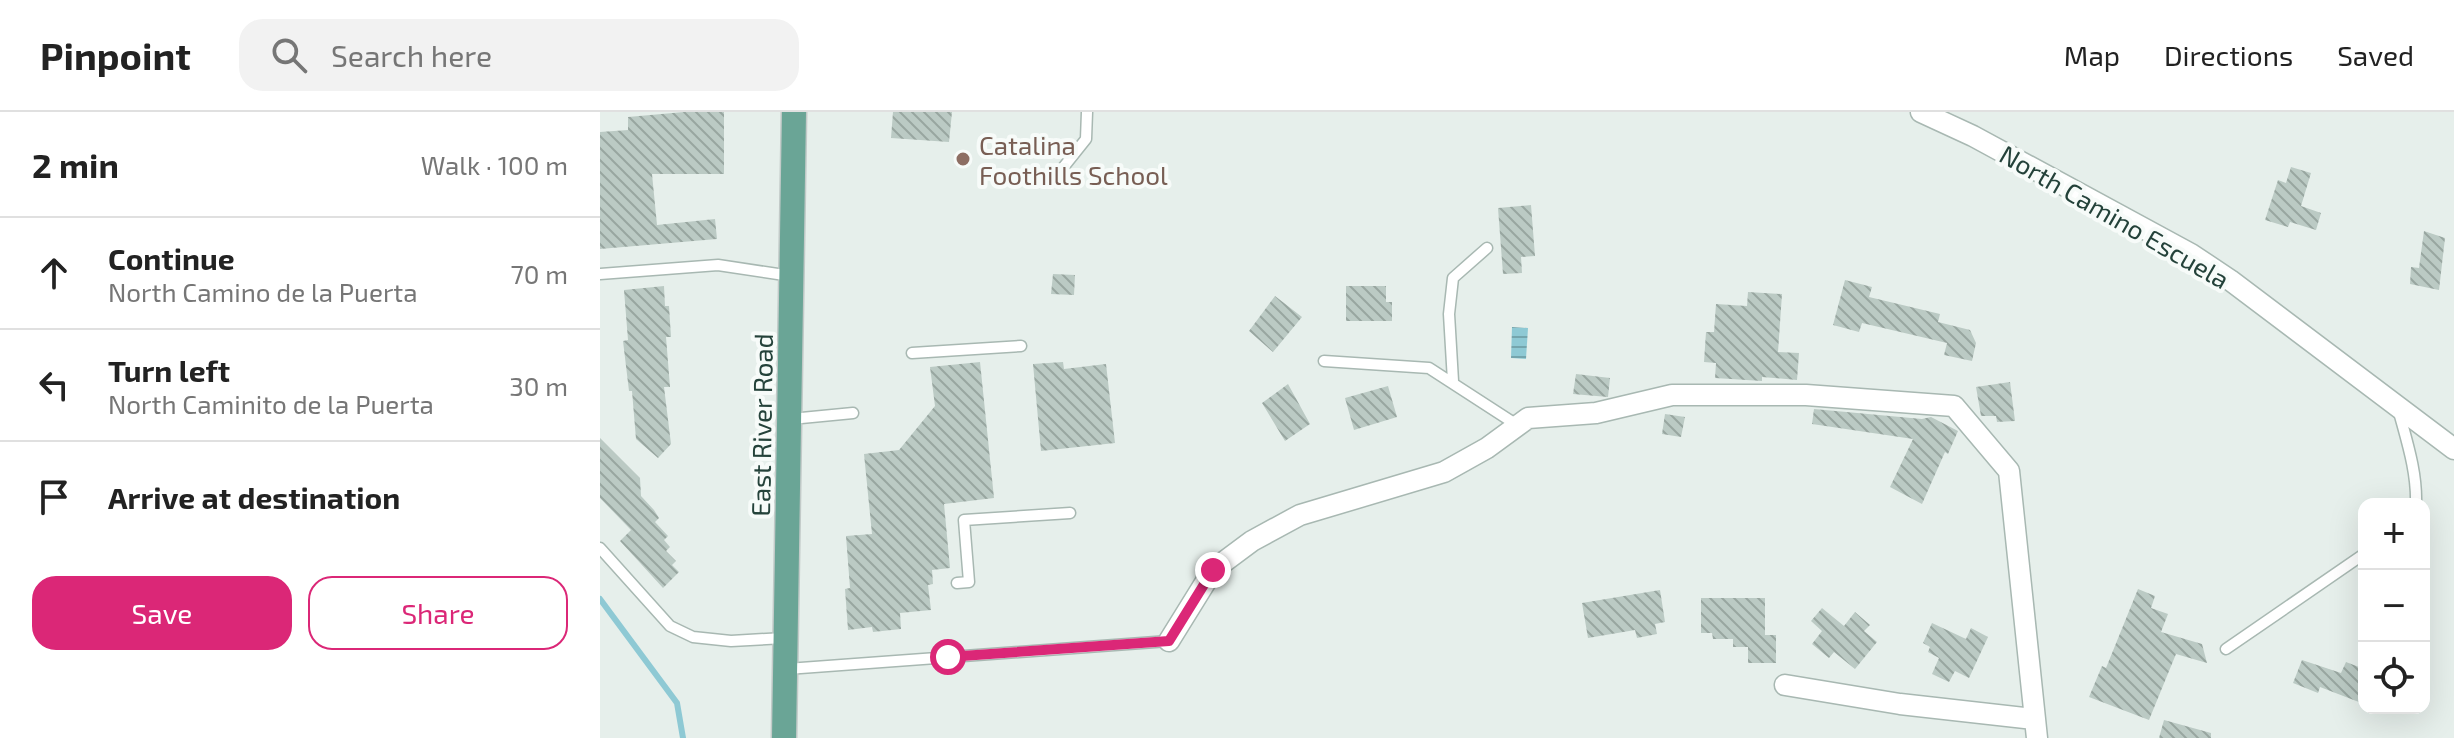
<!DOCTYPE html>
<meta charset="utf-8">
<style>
:root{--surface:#fff;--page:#f2f2f2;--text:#222;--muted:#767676;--line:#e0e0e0;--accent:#db2777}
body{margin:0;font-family:"Exo 2",sans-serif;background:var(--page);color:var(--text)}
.controls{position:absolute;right:24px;bottom:24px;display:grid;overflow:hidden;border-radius:16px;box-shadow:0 8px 32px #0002}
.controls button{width:72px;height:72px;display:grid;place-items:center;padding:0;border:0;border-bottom:2px solid var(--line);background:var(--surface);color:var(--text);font:40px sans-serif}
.stop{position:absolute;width:24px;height:24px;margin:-18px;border:6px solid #db2777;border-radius:50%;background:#fff}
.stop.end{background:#db2777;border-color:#fff;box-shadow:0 2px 8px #0008}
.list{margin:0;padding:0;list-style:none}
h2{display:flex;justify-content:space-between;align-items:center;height:104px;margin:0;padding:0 32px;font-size:34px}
h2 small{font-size:26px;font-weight:400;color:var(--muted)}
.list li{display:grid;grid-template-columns:52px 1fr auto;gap:24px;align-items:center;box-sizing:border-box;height:112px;padding:0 32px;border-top:2px solid var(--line)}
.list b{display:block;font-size:30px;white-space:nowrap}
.list p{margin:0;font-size:26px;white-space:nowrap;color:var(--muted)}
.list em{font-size:26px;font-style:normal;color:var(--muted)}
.actions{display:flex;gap:16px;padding:24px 32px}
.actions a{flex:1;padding:18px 0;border:2px solid var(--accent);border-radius:24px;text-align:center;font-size:28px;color:var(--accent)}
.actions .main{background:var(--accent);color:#fff}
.icon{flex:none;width:44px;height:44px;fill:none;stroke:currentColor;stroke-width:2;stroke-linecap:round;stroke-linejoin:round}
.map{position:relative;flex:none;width:1854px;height:626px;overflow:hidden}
header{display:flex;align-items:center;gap:48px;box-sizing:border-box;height:112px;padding:0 40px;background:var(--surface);border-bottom:2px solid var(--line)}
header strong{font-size:38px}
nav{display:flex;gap:44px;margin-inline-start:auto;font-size:28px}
.search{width:560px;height:72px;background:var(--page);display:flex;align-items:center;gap:20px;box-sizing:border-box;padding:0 28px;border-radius:24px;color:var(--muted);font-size:30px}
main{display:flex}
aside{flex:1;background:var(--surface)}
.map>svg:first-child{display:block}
.water{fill:url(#water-rules)}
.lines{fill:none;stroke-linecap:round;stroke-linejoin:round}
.stream{stroke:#8ec9d4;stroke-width:6}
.building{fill:url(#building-back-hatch)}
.lane-casing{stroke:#a8b8b2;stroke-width:13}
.street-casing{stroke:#a8b8b2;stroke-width:23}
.primary-casing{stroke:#c2cac8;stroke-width:27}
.lane{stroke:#fff;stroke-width:10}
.street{stroke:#fff;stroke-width:20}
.primary{stroke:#6aa596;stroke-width:24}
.route{stroke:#db2777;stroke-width:10}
.education-dot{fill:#8d6e63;stroke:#f7fbf9;stroke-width:3}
.labels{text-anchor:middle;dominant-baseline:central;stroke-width:8;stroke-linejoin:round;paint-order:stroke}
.education-label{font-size:26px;fill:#785e54;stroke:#f7fbf9;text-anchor:start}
.street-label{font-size:26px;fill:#24423a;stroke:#f7fbf9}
</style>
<header>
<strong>Pinpoint</strong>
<div class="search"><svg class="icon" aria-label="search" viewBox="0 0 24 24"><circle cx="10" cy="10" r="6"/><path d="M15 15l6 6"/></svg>Search here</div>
<nav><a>Map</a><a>Directions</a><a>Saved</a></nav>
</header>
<main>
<aside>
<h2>2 min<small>Walk · 100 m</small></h2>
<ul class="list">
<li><svg class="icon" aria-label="ahead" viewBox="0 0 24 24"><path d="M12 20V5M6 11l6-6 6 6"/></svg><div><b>Continue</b><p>North Camino de la Puerta</p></div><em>70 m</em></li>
<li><svg class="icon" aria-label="left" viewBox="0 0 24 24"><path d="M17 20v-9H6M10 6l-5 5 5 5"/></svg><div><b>Turn left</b><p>North Caminito de la Puerta</p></div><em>30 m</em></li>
<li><svg class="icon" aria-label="arrive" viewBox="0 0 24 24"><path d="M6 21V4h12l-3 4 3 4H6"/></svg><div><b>Arrive at destination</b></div></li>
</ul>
<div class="actions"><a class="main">Save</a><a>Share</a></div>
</aside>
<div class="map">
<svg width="1854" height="626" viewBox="0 0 1854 626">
<defs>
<pattern id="water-rules" width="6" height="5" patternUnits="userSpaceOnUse" patternTransform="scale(2)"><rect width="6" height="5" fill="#8ec9d4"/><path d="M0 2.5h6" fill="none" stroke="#74a5ad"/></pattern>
<pattern id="building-back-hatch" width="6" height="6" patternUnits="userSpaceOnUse" patternTransform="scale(2)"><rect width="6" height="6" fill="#bbcac4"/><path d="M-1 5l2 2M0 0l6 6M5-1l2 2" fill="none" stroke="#98a6a0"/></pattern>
</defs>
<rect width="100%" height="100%" fill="#e6efeb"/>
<!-- water -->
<path class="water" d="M 912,215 L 928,216 L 926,247 L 911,246 Z"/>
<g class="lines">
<!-- stream -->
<path class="stream" d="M 0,487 L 77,591 L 83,626"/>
</g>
<!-- building -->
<path class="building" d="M 84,0 L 124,0 L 124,62 L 52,62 L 57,113 L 115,107 L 117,127 L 0,137 L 0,20 L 28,18 L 28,5 Z
M 293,0 L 352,0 L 349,30 L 291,26 Z
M 1691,55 L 1711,61 L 1701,94 L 1721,101 L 1716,118 L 1690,110 L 1688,115 L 1665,108 L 1678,68 L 1686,71 Z
M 931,93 L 935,144 L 921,145 L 922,161 L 903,162 L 898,96 Z
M 1824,119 L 1845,126 L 1839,178 L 1810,172 L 1811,155 L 1819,156 Z
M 453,162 L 475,163 L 474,183 L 451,182 Z
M 1245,168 L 1272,175 L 1269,185 L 1340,202 L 1338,210 L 1370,218 L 1376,231 L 1372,249 L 1344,243 L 1347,231 L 1262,211 L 1259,220 L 1233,213 Z
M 64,174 L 65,194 L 69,194 L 71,225 L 66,225 L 70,275 L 64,275 L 71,332 L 58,346 L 36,327 L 32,279 L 29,279 L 23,229 L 28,228 L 24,178 Z
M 746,174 L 786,174 L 786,190 L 792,190 L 792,209 L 746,209 Z
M 1148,180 L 1182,182 L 1178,240 L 1199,241 L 1197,268 L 1162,265 L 1162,269 L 1115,266 L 1116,251 L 1104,250 L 1106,220 L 1114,220 L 1116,192 L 1147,194 Z
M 675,184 L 702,205 L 673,240 L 649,219 Z
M 380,250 L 394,386 L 344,392 L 350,456 L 332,458 L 333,472 L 328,473 L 331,498 L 300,501 L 301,517 L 273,520 L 272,515 L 248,518 L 245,477 L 250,476 L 246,424 L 272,422 L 264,342 L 299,338 L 335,294 L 330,255 Z
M 463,250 L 464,257 L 506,252 L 515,331 L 441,339 L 433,252 Z
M 976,262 L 1010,266 L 1008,285 L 973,282 Z
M 1410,270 L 1415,309 L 1397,310 L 1396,304 L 1381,304 L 1376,275 Z
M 688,272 L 710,312 L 685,329 L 662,291 Z
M 788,274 L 797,305 L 754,318 L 745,286 Z
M 1214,297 L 1322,307 L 1331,305 L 1358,319 L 1348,342 L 1345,340 L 1322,392 L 1290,375 L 1313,327 L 1212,312 Z
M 1065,302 L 1085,305 L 1081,325 L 1062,322 Z
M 0,326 L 40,366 L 41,384 L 54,398 L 59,406 L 55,410 L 68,424 L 64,428 L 70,435 L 66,439 L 76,449 L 72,453 L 79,460 L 63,476 L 20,429 L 31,418 L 0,386 Z
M 1538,477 L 1555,484 L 1551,496 L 1568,502 L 1561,520 L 1602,532 L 1607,551 L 1576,542 L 1549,608 L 1489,585 L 1502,554 L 1506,556 Z
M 1060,478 L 1065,510 L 1055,512 L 1057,522 L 1037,526 L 1035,518 L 988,526 L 982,491 Z
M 1101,486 L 1165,486 L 1165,523 L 1176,523 L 1176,551 L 1148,551 L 1148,535 L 1133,535 L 1133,527 L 1113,527 L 1112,521 L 1101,521 Z
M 1222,496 L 1244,514 L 1255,500 L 1270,513 L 1264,519 L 1277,530 L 1255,557 L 1234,540 L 1229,546 L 1212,532 L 1222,519 L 1211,509 Z
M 1332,511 L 1366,527 L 1371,516 L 1388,525 L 1369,566 L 1355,559 L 1349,570 L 1332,562 L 1339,546 L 1328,540 L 1330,535 L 1323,531 Z
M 1702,548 L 1741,561 L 1746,550 L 1764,557 L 1764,592 L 1720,575 L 1718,581 L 1693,571 Z
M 1564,608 L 1611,621 L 1611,626 L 1559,626 Z"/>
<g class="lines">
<defs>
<path id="lane" d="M 458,62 L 486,27 L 487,0
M 0,162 L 118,153 L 191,164
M 312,241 L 421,234
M 724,249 L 829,256 L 917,313
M 853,269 L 849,202 L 853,166 L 887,136
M 1799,300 C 1807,330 1817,360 1816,392
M 191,307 L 253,301
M 0,436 L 70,514 L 93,525 L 131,529 L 184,526
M 357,471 L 369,470 L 364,408 L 470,401
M 1626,537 L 1764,442
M 187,557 L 569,529"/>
<path id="street" d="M 1321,0 L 1373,24 L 1591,142 L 1630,168 L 1854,337
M 569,529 L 613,458 L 652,429 L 700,403 L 844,360 L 887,336 L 928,306 L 996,301 L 1072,283 L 1206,283 L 1354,294 L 1409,359 L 1437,626
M 1185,573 L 1300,592 L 1434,607"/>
<path id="primary" d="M 184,626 L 194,0"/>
</defs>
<!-- lane casing -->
<use href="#lane" class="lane-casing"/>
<!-- street casing -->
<use href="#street" class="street-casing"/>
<!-- primary casing -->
<use href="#primary" class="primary-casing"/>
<!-- lane -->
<use href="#lane" class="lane"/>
<!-- street -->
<use href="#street" class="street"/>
<!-- primary -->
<use href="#primary" class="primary"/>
</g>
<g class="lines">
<!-- route -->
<path class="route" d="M 348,545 L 569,529 L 613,458"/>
</g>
<!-- markers -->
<circle class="education-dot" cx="363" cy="47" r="8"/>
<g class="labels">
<!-- education labels -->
<g class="education-label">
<text x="379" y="32">Catalina<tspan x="379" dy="30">Foothills School</tspan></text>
</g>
<!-- street labels -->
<g class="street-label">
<text transform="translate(1515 104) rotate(30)">North Camino Escuela</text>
<text transform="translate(161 313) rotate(-89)">East River Road</text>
</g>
</g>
</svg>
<div class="controls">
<button>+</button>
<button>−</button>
<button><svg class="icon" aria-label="locate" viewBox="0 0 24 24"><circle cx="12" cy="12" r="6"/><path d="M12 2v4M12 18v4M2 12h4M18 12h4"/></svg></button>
</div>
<div class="stop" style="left:348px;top:545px"></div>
<div class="stop end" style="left:613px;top:458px"></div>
</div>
</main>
